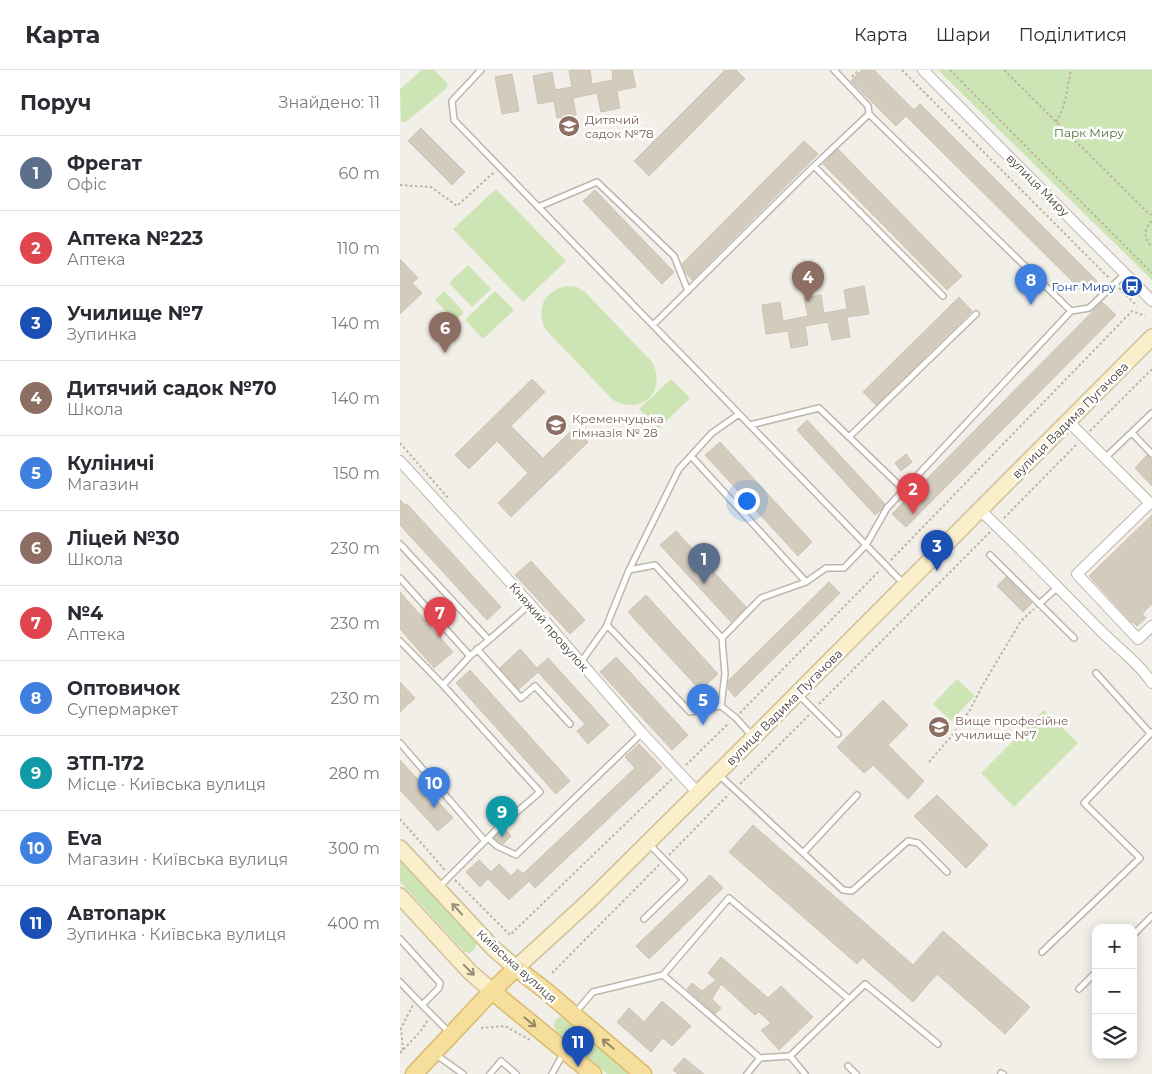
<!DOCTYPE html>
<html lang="uk">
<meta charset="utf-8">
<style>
body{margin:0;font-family:Montserrat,sans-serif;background:#f2f2f3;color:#2b2b33}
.controls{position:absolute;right:15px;bottom:15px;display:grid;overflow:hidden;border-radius:10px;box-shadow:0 2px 12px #0003}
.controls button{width:45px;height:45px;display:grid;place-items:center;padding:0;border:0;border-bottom:1px solid #e1e1e2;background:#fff;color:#2b2b33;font:25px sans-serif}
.you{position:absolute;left:346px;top:430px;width:18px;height:18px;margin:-12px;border:4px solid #fff;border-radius:50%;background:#1a73e8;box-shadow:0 0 0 8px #1a73e833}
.badge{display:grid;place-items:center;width:32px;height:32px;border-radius:50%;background:#e94829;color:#fff;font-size:16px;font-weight:700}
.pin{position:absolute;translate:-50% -41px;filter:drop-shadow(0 1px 2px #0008)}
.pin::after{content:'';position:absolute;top:26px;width:18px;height:15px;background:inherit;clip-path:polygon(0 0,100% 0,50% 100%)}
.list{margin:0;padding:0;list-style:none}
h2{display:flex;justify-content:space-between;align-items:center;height:65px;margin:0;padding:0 20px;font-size:21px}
h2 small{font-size:16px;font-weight:400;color:#7c7c81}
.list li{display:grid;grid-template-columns:32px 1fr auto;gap:15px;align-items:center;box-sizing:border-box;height:75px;padding:0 20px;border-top:1px solid #e1e1e2}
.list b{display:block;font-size:19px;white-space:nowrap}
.list p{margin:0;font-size:16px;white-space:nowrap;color:#7c7c81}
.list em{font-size:16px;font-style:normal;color:#7c7c81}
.icon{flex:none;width:28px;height:28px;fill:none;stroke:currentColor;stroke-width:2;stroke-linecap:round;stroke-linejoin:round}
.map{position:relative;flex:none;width:752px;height:1004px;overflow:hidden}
header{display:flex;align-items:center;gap:30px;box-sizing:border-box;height:70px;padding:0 25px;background:#fff;border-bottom:1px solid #e1e1e2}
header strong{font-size:24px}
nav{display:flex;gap:28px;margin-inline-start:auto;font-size:18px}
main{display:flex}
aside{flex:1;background:#fff}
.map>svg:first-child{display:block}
</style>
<header>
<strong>Карта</strong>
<nav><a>Карта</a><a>Шари</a><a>Поділитися</a></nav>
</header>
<main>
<aside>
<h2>Поруч<small>Знайдено: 11</small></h2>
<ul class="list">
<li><span class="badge" style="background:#5c6f8a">1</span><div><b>Фрегат</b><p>Офіс</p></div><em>60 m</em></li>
<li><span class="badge" style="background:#e0444e">2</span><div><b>Аптека №223</b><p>Аптека</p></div><em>110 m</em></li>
<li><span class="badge" style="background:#1a4fb4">3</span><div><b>Училище №7</b><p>Зупинка</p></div><em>140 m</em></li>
<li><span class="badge" style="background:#8d6e63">4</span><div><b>Дитячий садок №70</b><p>Школа</p></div><em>140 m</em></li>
<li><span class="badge" style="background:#3f7fe0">5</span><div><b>Куліничі</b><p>Магазин</p></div><em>150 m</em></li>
<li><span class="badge" style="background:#8d6e63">6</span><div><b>Ліцей №30</b><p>Школа</p></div><em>230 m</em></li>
<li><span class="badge" style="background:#e0444e">7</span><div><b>№4</b><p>Аптека</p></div><em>230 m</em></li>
<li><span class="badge" style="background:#3f7fe0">8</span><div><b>Оптовичок</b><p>Супермаркет</p></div><em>230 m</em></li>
<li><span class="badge" style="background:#0f9aa8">9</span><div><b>ЗТП-172</b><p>Місце · Київська вулиця</p></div><em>280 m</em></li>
<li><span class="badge" style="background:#3f7fe0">10</span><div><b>Eva</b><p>Магазин · Київська вулиця</p></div><em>300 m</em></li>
<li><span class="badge" style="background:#1a4fb4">11</span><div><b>Автопарк</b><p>Зупинка · Київська вулиця</p></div><em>400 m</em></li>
</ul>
</aside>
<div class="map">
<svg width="752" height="1004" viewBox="0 0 752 1004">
<rect width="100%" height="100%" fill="#f2efe8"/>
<path fill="#cde4b4" d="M22,0H34L47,13V18L6,52H1L0,19Z
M538,0H752V210Z
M96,119L166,191L123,232L53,159Z
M68,195L91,219L72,237L49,213Z
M167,216L177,217L185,222L253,293C266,323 242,345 213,330L145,259C136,237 144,221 167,216Z
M44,221L64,242L55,251L35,230Z
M95,221L114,240L83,269L65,250Z
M271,309L290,328L258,359L239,339Z
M557,609L575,626L551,651L533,634Z
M644,640L678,673L614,737L581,703Z
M0,788L76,871L77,874L74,880L69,883L64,881L0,812Z
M160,947L166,948L233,1004H207L156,961C152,955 154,950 160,947Z"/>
<path fill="#d3cbbe" stroke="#cdc3b2" d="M174,0H190L192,14L213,10L212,0H232L236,17L217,21L220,38L201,42L197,23L173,28L176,45L157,48L154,31L138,34L133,6L152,2L155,20L172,17L169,1Z
M325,0H336L345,9L249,106L234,91Z
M462,0H474L514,40L520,34L697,211L684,223L506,46L496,56L451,11Z
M112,4L119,41L102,44L95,7Z
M21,58L65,102L52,115L8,71Z
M404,71L418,84L292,210L286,203L282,194Z
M438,79L562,206L547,220L423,94Z
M195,120L274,202L262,214L183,131Z
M0,189L18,208L12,213L22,223L0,244Z
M464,216L469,244L447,247L450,267L432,270L428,252L405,256L408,275L391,278L388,261L366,264L362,235L380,232L383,251L408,246L404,228L421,225L424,243L447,239L444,220Z
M559,227L572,241L476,335L463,322Z
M702,232L716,245L506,457L492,444Z
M132,309L145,322L111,356L143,388L174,358L188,372L111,447L98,433L128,403L97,371L69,399L55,385Z
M407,350L485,434L481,440L475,445L397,360Z
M320,372L412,472L398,486L305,385Z
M506,384L512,392L501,401L495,393Z
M747,385L752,390V416L735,398Z
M0,430L5,435L7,434L101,537L87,550L0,455Z
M752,445V534L742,544L746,548L737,556L733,552L732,553L689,506Z
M276,461L346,537L331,552L260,475Z
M131,491L185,550L170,564L115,505Z
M606,507L632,533L623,542L597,516Z
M429,512L440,523L335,627L328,619L329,610Z
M0,522L53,582L34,598L0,559Z
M246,525L318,604L300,620L228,542Z
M120,579L137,598L148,588L209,655L188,674L177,661L185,654L138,602L119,619L100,598Z
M216,587L288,665L272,680L200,602Z
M70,600L170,711L156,724L56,613Z
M0,612L15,628L0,642Z
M483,630L508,655L488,675L524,711L508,729L473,695L464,703L437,677Z
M239,674L262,698L135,818L129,811L109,830L88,809L80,817L66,802L79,790L91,802L99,794L111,806L118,799L123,804L235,698L225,687Z
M0,690L53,748L38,761L0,720Z
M537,725L588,775L566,798L514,746Z
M353,755L513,895L543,861L630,937L605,964L537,904L513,932L463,888L457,894L329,782Z
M104,758L111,766L103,774L94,768Z
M310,805L323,818L249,889L236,876Z
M321,887L368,928L381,916L413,947L379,980L361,960L371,953L359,942L355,945L321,914L312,929L321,938L315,944L287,919L292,913L302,921L316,910L308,903Z
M262,931L291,956L272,976L263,968L251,982L217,952L229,938L244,952Z
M284,988L304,1004H278L273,1000Z"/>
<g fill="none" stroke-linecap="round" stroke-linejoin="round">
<g stroke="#bdb7ab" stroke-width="8">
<path id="lane" d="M81,0L52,31L54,50L503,513
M434,0L468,36L469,44L671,241L689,238L725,204
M414,96L543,226
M138,137L197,112L274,186L288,221
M253,255L414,96L469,44
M350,355L419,338L504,420
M732,363L752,384
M449,367L576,244
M291,386L406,512L426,498H444L466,475L487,438L671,241
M705,388L752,343
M0,474L89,570L130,534
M590,485L674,568
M229,500L279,399L312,363L339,344
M0,508L70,586
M639,534L658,517
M207,555L290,642L321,636L336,648L353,667
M0,571L43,615L70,586L89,570
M77,579L121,628L135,616L170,654
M181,592L206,557L229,500L255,495L322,568
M696,603L751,664
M399,625L438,664
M321,636L325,604L322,568L361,528L406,512
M0,673L85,771
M318,704L443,820L452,821L508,771L518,773L547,802
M88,768L97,776L116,785L242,663
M403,783L457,725
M38,818L98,758L140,722L43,615
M244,849L284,810L250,775
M733,865L752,846
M0,869L40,913L39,918L22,935L49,962
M642,882L740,788L684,733L752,662
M263,905L360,988L390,986L465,914L538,974
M0,912L22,935
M679,919L696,902
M175,943L193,922L263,905L329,828L449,929
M35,984L63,1004
M390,986L405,1004
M448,996L456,1004
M601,1003L603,1004
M90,1004L101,991L116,1004
M152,1004L164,982
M347,1004L360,988"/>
</g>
<g stroke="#bdb7ab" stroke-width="12">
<path id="street" d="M523,0L752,231
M668,351L750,433L677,504L738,569L752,556
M0,391L130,534L242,663L298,723
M580,440C622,479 661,521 701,561C718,578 739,593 752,613"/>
</g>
<g stroke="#cfc29b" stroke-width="18">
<path id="secondary" d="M0,778L92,877L116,898L189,831L317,704L752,267
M0,826L70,902L92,921"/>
</g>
<g stroke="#dabb6e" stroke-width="19">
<path id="primary" d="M92,921L193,1004
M14,1004L92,921L116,898L146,921L243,1004"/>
</g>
<path stroke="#beb39e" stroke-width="2" stroke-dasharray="2.5 2.5" stroke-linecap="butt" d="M502,0L710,209
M550,0L752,203
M604,0L747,142L752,145
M452,7L459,0
M656,52C666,37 667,17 671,0
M0,115L31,117L57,136L92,104L96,103
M752,151C743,160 744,168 752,177
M719,218L737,236
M690,361L752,299
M0,373L49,429
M604,448L678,373
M491,490L732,241L745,246
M419,634L590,462
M340,643L480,500
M529,692L554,663L570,640L581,618L621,551L634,539
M286,695L329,653
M340,714L409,645
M0,749L45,800
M269,785L329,724
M55,810L110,865L272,709
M152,903L259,795
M81,958L105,956L130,970
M3,980L1,958L13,935
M0,983L20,962L28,950"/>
<use href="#lane" stroke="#fff" stroke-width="5"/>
<use href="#street" stroke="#fff" stroke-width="10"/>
<use href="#secondary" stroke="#faefca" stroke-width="15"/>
<use href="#primary" stroke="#f6de9d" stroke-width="16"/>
</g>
<defs><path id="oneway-shaft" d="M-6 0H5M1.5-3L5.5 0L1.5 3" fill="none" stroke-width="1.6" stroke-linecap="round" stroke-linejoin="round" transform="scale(1.25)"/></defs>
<g stroke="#968f79">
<use href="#oneway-shaft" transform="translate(57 839) rotate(-133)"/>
<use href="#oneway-shaft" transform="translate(69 900) rotate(45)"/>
</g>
<g stroke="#958765">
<use href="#oneway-shaft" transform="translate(130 952) rotate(39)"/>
<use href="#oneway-shaft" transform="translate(208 974) rotate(-140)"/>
</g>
<defs>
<g id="school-disc" transform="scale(1.125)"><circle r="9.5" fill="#8d6e63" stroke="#fff"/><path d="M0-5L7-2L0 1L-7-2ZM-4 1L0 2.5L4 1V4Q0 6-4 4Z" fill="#fff"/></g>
<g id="bus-disc" transform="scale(1.125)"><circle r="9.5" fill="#1a4fb4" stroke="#fff"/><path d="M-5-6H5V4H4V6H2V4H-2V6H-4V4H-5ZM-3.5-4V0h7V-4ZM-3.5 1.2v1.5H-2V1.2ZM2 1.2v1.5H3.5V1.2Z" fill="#fff"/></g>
<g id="university-disc" transform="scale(1.125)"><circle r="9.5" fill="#8d6e63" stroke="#fff"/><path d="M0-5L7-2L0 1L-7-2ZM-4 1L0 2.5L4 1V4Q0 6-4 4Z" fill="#fff"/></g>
</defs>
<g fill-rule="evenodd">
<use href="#school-disc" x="169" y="56"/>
<use href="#bus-disc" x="732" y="216"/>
<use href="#school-disc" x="156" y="355"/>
<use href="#university-disc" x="539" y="657"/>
</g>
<g text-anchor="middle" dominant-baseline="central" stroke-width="5" stroke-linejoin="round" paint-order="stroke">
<g font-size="12" fill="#785e54" stroke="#fff" text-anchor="start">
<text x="185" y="49">Дитячий<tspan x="185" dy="14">садок №78</tspan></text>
<text x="172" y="348">Кременчуцька<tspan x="172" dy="14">гімназія № 28</tspan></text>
<text x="555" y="650">Вище професійне<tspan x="555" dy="14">училище №7</tspan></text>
</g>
<g font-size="12" fill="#48722f" stroke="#fff">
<text x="689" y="62">Парк Миру</text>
</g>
<g font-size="12" fill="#454037" stroke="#fff">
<text transform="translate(638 115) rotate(45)">вулиця Миру</text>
<text transform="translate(670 350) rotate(-45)">вулиця Вадима Пугачова</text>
<text transform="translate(149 557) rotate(49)">Княжий провулок</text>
<text transform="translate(384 637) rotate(-45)">вулиця Вадима Пугачова</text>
<text transform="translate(117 896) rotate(42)">Київська вулиця</text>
</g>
<g font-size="12" fill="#164399" stroke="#fff" text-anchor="end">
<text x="716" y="216">Гонг Миру</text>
</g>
</g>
</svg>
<div class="controls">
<button>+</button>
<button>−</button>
<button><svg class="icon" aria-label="layers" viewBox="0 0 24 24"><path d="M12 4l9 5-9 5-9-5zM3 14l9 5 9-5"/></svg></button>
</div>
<div class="you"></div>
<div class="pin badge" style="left:304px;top:514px;background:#5c6f8a">1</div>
<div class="pin badge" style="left:513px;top:444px;background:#e0444e">2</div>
<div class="pin badge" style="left:537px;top:501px;background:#1a4fb4">3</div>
<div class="pin badge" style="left:408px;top:232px;background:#8d6e63">4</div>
<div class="pin badge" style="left:303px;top:655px;background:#3f7fe0">5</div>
<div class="pin badge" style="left:45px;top:283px;background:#8d6e63">6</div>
<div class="pin badge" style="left:40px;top:568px;background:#e0444e">7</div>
<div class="pin badge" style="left:631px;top:235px;background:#3f7fe0">8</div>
<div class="pin badge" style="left:102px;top:767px;background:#0f9aa8">9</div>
<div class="pin badge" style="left:34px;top:738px;background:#3f7fe0">10</div>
<div class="pin badge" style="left:178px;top:997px;background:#1a4fb4">11</div>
</div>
</main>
